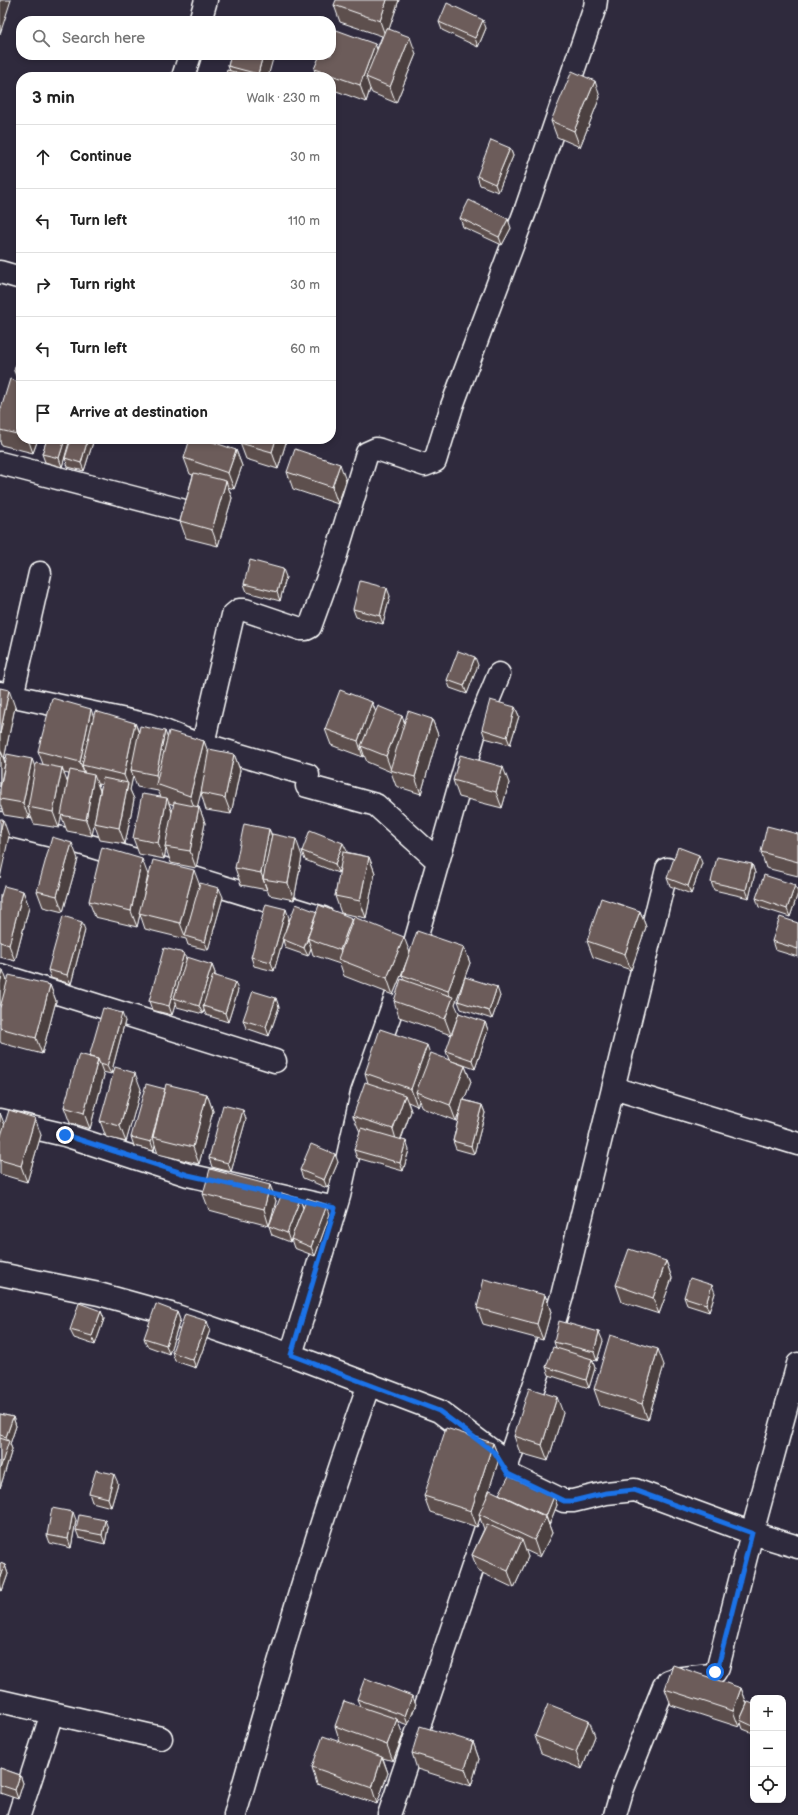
<!DOCTYPE html>
<meta charset="utf-8">
<style>
body{margin:0;font-family:"Balsamiq Sans",sans-serif;background:#f6f6f6;color:#222}
.controls{position:absolute;right:12px;bottom:12px;display:grid;overflow:hidden;border-radius:8px;box-shadow:0 2px 6px #0003}
.controls button{width:36px;height:36px;display:grid;place-items:center;padding:0;border:0;border-bottom:1px solid #e0e0e0;background:#fff;color:#222;font:20px sans-serif}
.stop{position:absolute;width:12px;height:12px;margin:-9px;border:3px solid #1a73e8;border-radius:50%;background:#fff}
.stop.end{background:#1a73e8;border-color:#fff;box-shadow:0 1px 4px #0008}
.list{margin:0;padding:0;list-style:none}
h2{display:flex;justify-content:space-between;align-items:center;height:52px;margin:0;padding:0 16px;font-size:17px}
h2 small{font-size:13px;font-weight:400;color:#767676}
.list li{display:grid;grid-template-columns:26px 1fr auto;gap:12px;align-items:center;box-sizing:border-box;height:64px;padding:0 16px;border-top:1px solid #e0e0e0}
.list b{display:block;font-size:15px;white-space:nowrap}
.list em{font-size:13px;font-style:normal;color:#767676}
.icon{flex:none;width:22px;height:22px;fill:none;stroke:currentColor;stroke-width:2;stroke-linecap:round;stroke-linejoin:round}
.map{position:relative;flex:none;width:798px;height:1815px;overflow:hidden}
.search{position:absolute;background:#fff;box-shadow:0 2px 6px #0003;left:16px;top:16px;width:320px;height:44px;display:flex;align-items:center;gap:10px;box-sizing:border-box;padding:0 14px;border-radius:16px;color:#767676;font-size:15px}
.panel{position:absolute;background:#fff;box-shadow:0 2px 6px #0003;left:16px;top:72px;width:320px;height:372px;border-radius:16px}
.map>svg:first-child{display:block}
</style>
<div class="map">
<svg width="798" height="1815" viewBox="0 0 798 1815">
<rect width="100%" height="100%" fill="#2f2a3d"/>
<filter id="ink" filterUnits="userSpaceOnUse"><feTurbulence type="fractalNoise" baseFrequency=".025" numOctaves="2"/><feDisplacementMap in="SourceGraphic" scale="8" xChannelSelector="R" yChannelSelector="G"/><feConvolveMatrix kernelMatrix="1 2 1 2 8 2 1 2 1" color-interpolation-filters="sRGB"/></filter>
<g filter="url(#ink)">
<g fill="none" stroke-linecap="round" stroke-linejoin="round">
<g stroke="#fff" stroke-width="25">
<path id="minor" d="M200,21L206,0
M183,77L190,55
M0,272L21,278
M0,463L181,510
M0,693L149,725C158,728 194,744 199,743C202,742 203,738 205,735L233,615L239,610H245L301,629H306L310,627L335,558L367,453L376,449L380,450L425,465L435,461L452,406L526,209L595,7L596,0
M12,696L40,573
M199,743L308,775
M307,786L376,805L438,861
M0,823L77,842L323,918
M0,975L275,1061
M613,1088L798,1144
M0,1120L65,1135L188,1175L335,1208
M0,1274L99,1294L171,1314L291,1355L439,1411L495,1453L508,1474L564,1501H573L606,1493L635,1490L752,1533L798,1547
M291,1355L339,1196L362,1093L414,946L474,735L499,674
M0,1701L161,1738
M19,1815L52,1713
M235,1815C276,1670 318,1526 369,1384
M389,1815L538,1374L562,1296L667,869
M615,1815L622,1791L664,1686L668,1681L674,1679L711,1675L715,1672L718,1667L752,1533L798,1364"/>
</g>
<use href="#minor" stroke="#2f2a3d" stroke-width="22"/>
</g>
<path fill="#5d4f4d" stroke="#fff" fill-rule="evenodd" d="M399,0L389,29L416,54L396,103L372,93L370,89L366,102L331,89V77H317L314,69L375,44L377,49L382,36L340,22L334,5Z
M439,22L486,28L478,47L442,30Z
M231,55L268,77H225L230,71L228,66Z
M600,97L580,147L557,137L551,121Z
M510,148L513,156L498,192L480,185L477,176Z
M460,218L511,228L502,245L463,227Z
M21,350V439H38L33,453L1,445L0,441V412L18,381L14,371Z
M47,439H70L62,467L45,462L42,454Z
M94,439L84,471L68,467L65,458Z
M155,439H162V441Z
M287,439L278,469L246,459L240,443Z
M236,450L242,466L234,489L228,487L232,498L218,546L186,538L180,521L193,475L190,474L184,458Z
M287,472L346,481L338,504L293,489Z
M286,577L280,601L247,592L244,584Z
M390,596L383,624L356,617L353,609Z
M478,665L467,694L450,688L447,680Z
M0,688L15,707L4,759L5,763L0,787Z
M372,702L375,711L402,716L405,722L432,719L438,735L421,794L396,786L391,772L367,762L364,755L363,757L331,745L325,729Z
M515,707L519,716L510,745L485,738L482,729Z
M94,717L135,723L139,732L167,737L204,741L208,753L234,754L240,770L231,814L206,810L201,793L197,806L199,807L205,823L196,868L171,863L166,849L164,859L139,854L133,838L161,797L158,791L137,787L133,776L130,790L134,799L125,844L100,840L94,823L92,836L67,831L61,815L59,828L34,824L30,814L29,819L4,815L0,804V789L32,759L35,768L43,764L38,751ZM63,773L69,774L67,783ZM98,784L102,785L100,791ZM169,803L174,805L172,812Z
M453,780L509,783L502,808L459,797Z
M269,829L272,835L302,856L294,900L269,895L267,889V890L241,885L235,868Z
M798,834V876L766,868L761,852Z
M302,851H347L346,852L369,857L375,873L366,918L341,913L335,896L341,866L338,873L305,860Z
M78,859L63,912L43,907L37,891Z
M702,863L691,894L670,886L667,878Z
M752,864L755,873L749,898L714,890L711,882Z
M148,875L144,894L199,886L223,897L208,950L188,945L186,939L145,929L140,914L137,927L95,917L89,901Z
M795,885L798,893L790,917L759,907L756,898Z
M23,891L29,907L15,961L0,957V895Z
M640,911L646,927L631,970L593,957L587,941Z
M317,912L352,918L353,920L410,953L393,995L344,976L340,964L313,955L311,948L308,956L285,948L283,939L274,971L254,966L251,957L289,918L283,937Z
M798,923V957L775,950L772,941Z
M85,930L71,984L51,978L48,970Z
M464,947L470,963L455,1004L451,1035L399,1017L394,1001L404,980L402,975Z
M186,960L212,965L215,973V975L238,990L228,1022L206,1015L204,1010L203,1014L177,1007L176,1002L172,1015L152,1010L149,1001Z
M0,969L7,980L50,985L56,1001L42,1054L1,1043L0,1041Z
M500,996L492,1019L461,1009L458,1001Z
M279,1007L269,1036L246,1028L243,1020Z
M125,1021L111,1074L103,1072L104,1075L90,1129L70,1123L64,1107L89,1057Z
M485,1022L488,1030L475,1069L449,1060L446,1051Z
M430,1055L465,1066L471,1082L464,1100L482,1105L485,1113L474,1154L456,1149L453,1141L461,1108L456,1121L422,1108L419,1101L417,1106L408,1102L411,1111L401,1140L409,1150L403,1171L357,1158L354,1150L360,1132L353,1116L368,1083L365,1073Z
M141,1089L126,1142L106,1137L100,1121Z
M165,1089L207,1094L213,1111L199,1164L158,1154L155,1145L154,1151L134,1146L131,1137Z
M0,1113L4,1125L41,1135L27,1182L0,1174Z
M246,1119L231,1172L212,1167L209,1158Z
M338,1162L327,1188L303,1178L300,1170Z
M270,1185L276,1201L270,1224L300,1199L303,1207L330,1214L315,1256L294,1248L291,1239L290,1242L272,1235L269,1226L209,1210L203,1194Z
M666,1261L672,1278L659,1314L622,1302L616,1285Z
M715,1293L709,1312L687,1305L684,1297Z
M545,1295L551,1312L543,1340L483,1324L477,1308Z
M101,1311L104,1319L95,1345L74,1338L70,1330Z
M177,1312L180,1320L169,1354L147,1346L144,1338Z
M210,1330L196,1368L175,1361L172,1352Z
M603,1341L597,1361L592,1360L595,1368L589,1388L549,1375L546,1367L556,1348L554,1342Z
M664,1365L648,1420L600,1406L594,1389Z
M563,1413L548,1461L520,1453L514,1436Z
M0,1414L13,1417L16,1426L10,1444L12,1449L0,1488Z
M493,1443L499,1459L486,1499L499,1494L554,1496L557,1505L549,1525L552,1533L540,1557L525,1550L528,1557L514,1588L478,1571L472,1555L484,1529L480,1518L477,1527L430,1512L424,1496Z
M118,1483L111,1507L92,1502L89,1493Z
M76,1520L71,1548L50,1543L47,1535Z
M108,1528L105,1544L79,1538L76,1530Z
M0,1563L5,1565L8,1574L2,1591L0,1590Z
M741,1688L747,1704H753V1733L743,1729L741,1723L739,1727L671,1705L665,1689Z
M357,1699L416,1704L408,1725L397,1721L403,1735L393,1761L383,1758L388,1773L377,1804L317,1784L312,1767L340,1742L335,1726L360,1706Z
M535,1736H595L582,1769L541,1753Z
M473,1742L479,1759L471,1786L417,1769L412,1753Z
M0,1768L20,1775L23,1783L18,1799L0,1793Z"/>
<path fill="#4c403f" stroke="#fff" d="M0,0H11L0,34Z
M387,0H399L386,38L380,21Z
M483,20L486,28L478,47L475,38Z
M410,37L416,54L396,103L390,87Z
M375,44L381,60L366,77L370,89L366,102L360,85Z
M263,55H274L268,77H259L258,74Z
M595,81L600,97L580,147L574,131Z
M510,148L513,156L498,192L495,184Z
M508,219L511,228L502,245L499,237Z
M28,439H38L33,453Z
M65,439H70L62,467L59,458Z
M88,439H94L84,471L81,463Z
M276,439H287L278,469L272,452Z
M236,450L242,466L234,489L228,473Z
M340,464L346,481L338,504L332,487Z
M226,481L232,498L218,546L212,530Z
M283,569L286,577L280,601L277,592Z
M387,588L390,596L383,624L380,616Z
M475,657L478,665L467,694L464,686Z
M9,690L15,707L4,759L0,748V734Z
M372,702L378,718L361,746L364,755L363,757L358,741Z
M515,707L519,716L510,745L507,737Z
M91,709L97,726L82,765L86,777V779L80,762Z
M402,716L408,732L391,770L386,756Z
M432,719L438,735L421,794L415,777Z
M135,723L141,739L131,770L133,776L130,790L134,799L125,844L119,828L128,785L124,775Z
M165,731L171,747L160,786L156,775Z
M204,741L210,757L196,812L190,796Z
M0,749L5,763L0,787Z
M234,754L240,770L231,814L225,798Z
M32,759L38,775L28,807L30,814L29,819L23,803Z
M503,767L509,783L502,808L496,792Z
M62,768L68,784L59,828L53,812Z
M94,775L100,791L92,836L86,820Z
M167,798L173,815L165,847L166,849L164,859L158,843Z
M199,807L205,823L196,868L190,851Z
M3,819L9,836L0,878V833Z
M269,829L275,845L263,879L267,890L261,873Z
M296,839L302,856L294,900L288,883Z
M72,843L78,859L63,912L57,896Z
M343,843L347,851L338,873L335,864Z
M699,855L702,863L691,894L688,886Z
M369,857L375,873L366,918L360,901Z
M142,859L148,875L140,913H139L140,914L137,927L131,911Z
M752,864L755,873L749,898L746,890Z
M194,870L200,886L185,936L180,923Z
M795,885L798,893L790,917L787,909Z
M219,888L223,897L208,950L205,942Z
M23,891L29,907L15,961L9,945Z
M286,909L289,918L274,971L271,962Z
M640,911L646,927L631,970L625,954Z
M352,918L358,934L344,962L340,950Z
M82,922L85,930L71,984L67,975Z
M404,937L410,953L393,995L387,978Z
M308,939L311,948L308,956L304,948Z
M464,947L470,963L455,1004L459,1013L451,1035L445,1019L452,1000L448,991Z
M184,953L187,962L174,998L176,1002L172,1015L169,1006Z
M212,965L215,973L205,1007L203,1006L204,1010L203,1014L199,1006Z
M3,970L9,986L0,1023V983Z
M235,982L238,990L228,1022L225,1013Z
M50,985L56,1001L42,1054L36,1038Z
M497,987L500,996L492,1019L489,1011Z
M276,998L279,1007L269,1036L266,1027Z
M122,1013L125,1021L111,1074L107,1066Z
M485,1022L488,1030L475,1069L472,1060Z
M427,1045L433,1062L416,1092L419,1101L417,1106L411,1089Z
M98,1059L104,1075L90,1129L84,1113Z
M465,1066L471,1082L456,1121L450,1105Z
M135,1073L141,1089L126,1142L120,1126Z
M166,1089L153,1137L155,1145L154,1151L151,1142Z
M207,1094L213,1111L199,1164L193,1147Z
M405,1095L411,1111L398,1146L393,1129Z
M482,1105L485,1113L474,1154L471,1146Z
M243,1110L246,1119L231,1172L228,1163Z
M0,1113L6,1128L0,1150Z
M35,1118L41,1135L27,1182L21,1166Z
M406,1141L409,1150L403,1171L400,1163Z
M335,1154L338,1162L327,1188L324,1180Z
M270,1185L276,1201L269,1226L264,1209Z
M300,1199L303,1208L290,1242L287,1233Z
M327,1205L330,1214L315,1256L311,1247Z
M666,1261L672,1278L659,1314L653,1298Z
M712,1285L715,1293L709,1312L706,1304Z
M545,1295L551,1312L543,1340L537,1324Z
M101,1311L104,1319L95,1345L92,1336Z
M177,1312L180,1320L169,1354L166,1345Z
M207,1321L210,1330L196,1368L193,1360Z
M599,1332L603,1341L597,1361L594,1352Z
M658,1349L664,1365L648,1420L642,1404Z
M592,1359L595,1368L589,1388L586,1380Z
M557,1397L563,1413L548,1461L542,1445Z
M13,1417L16,1426L10,1444L12,1449L0,1488V1469L8,1442L6,1437Z
M493,1443L499,1459L481,1515L479,1514L480,1518L477,1527L471,1511Z
M114,1474L118,1483L111,1507L108,1498Z
M554,1496L557,1505L549,1525L546,1516Z
M73,1512L76,1520L71,1548L68,1539Z
M546,1517L552,1533L540,1557L534,1540Z
M105,1520L108,1528L105,1544L102,1535Z
M522,1540L528,1557L514,1588L508,1571Z
M5,1565L8,1574L2,1591L0,1584V1580Z
M741,1688L747,1704L740,1720L741,1723L739,1727L733,1711Z
M412,1696L416,1704L408,1725L405,1716Z
M397,1719L403,1735L393,1761L387,1745Z
M589,1720L595,1736L582,1769L576,1752Z
M473,1742L479,1759L471,1786L465,1769Z
M382,1757L388,1773L377,1804L372,1788Z
M20,1775L23,1783L18,1799L15,1790Z"/>
<path fill="#6c5c5a" stroke="#fff" d="M336,0H387L380,21L334,5Z
M447,3L483,20L475,38L439,22Z
M331,28L375,44L360,85L314,69L320,55H331Z
M386,28L410,37L390,87L366,77Z
M231,55H263L258,74L228,66Z
M227,70L254,77H225Z
M572,71L595,81L574,131L551,121Z
M491,140L510,148L495,184L477,176Z
M469,200L508,219L499,237L460,218Z
M21,350V374L14,371Z
M10,379L21,383V435L0,430V412Z
M47,439H65L59,458L42,454Z
M71,439H88L81,463L65,458Z
M190,439H204L236,450L228,473L184,458Z
M241,439H276L272,452L240,443Z
M295,449L340,464L332,487L287,472Z
M194,473L226,481L212,530L180,521Z
M250,560L283,569L277,592L244,584Z
M360,581L387,588L380,616L353,609Z
M458,651L475,657L464,686L447,680Z
M0,688L9,690L0,734Z
M340,690L372,702L358,741L325,729Z
M52,698L91,709L80,762L38,751Z
M490,700L515,707L507,737L482,729Z
M378,706L402,716L386,756L361,746Z
M95,711L135,723L124,775L82,765Z
M408,711L432,719L415,777L390,770Z
M140,726L165,731L156,775L131,770Z
M169,731L204,741L190,796L156,784Z
M209,749L234,754L225,798L201,793Z
M7,754L32,759L23,803L0,799V789Z
M460,755L503,767L496,792L453,780Z
M36,763L62,768L53,812L28,807Z
M70,770L94,775L86,820L61,815Z
M103,778L128,783L119,828L94,823Z
M142,794L167,798L158,843L133,838Z
M174,802L199,807L190,851L165,847Z
M0,819H3L0,833Z
M244,824L269,829L261,873L235,868Z
M767,826L798,834V862L761,852Z
M310,830L343,843L335,864L302,851Z
M272,834L296,839L288,883L263,879Z
M52,837L72,843L57,896L37,891Z
M102,847L142,859L131,911L89,901Z
M678,847L699,855L688,886L667,878Z
M343,852L369,857L360,901L335,896Z
M717,857L752,864L746,890L711,882Z
M153,860L194,870L180,923L139,913Z
M764,875L795,885L787,909L756,898Z
M200,883L219,888L205,942L185,936Z
M4,886L23,891L9,945L0,942V899Z
M601,898L640,911L625,954L587,941Z
M266,904L286,909L271,962L251,957Z
M296,904L317,912L304,948L282,939Z
M319,905L352,918L340,950L307,938Z
M63,916L82,922L67,975L48,970Z
M354,917L404,937L387,978L338,959Z
M780,917L798,923V949L772,941Z
M417,931L464,947L448,991L402,975Z
M164,948L184,953L169,1006L149,1001Z
M187,957L212,965L199,1006L174,998Z
M0,969L3,970L0,983Z
M9,975L50,985L36,1038L0,1028V1008Z
M213,975L235,982L225,1013L203,1006Z
M465,977L497,987L489,1011L458,1001Z
M401,979L453,997L445,1019L394,1001Z
M253,991L276,998L266,1027L243,1020Z
M103,1008L122,1013L107,1066L100,1064L98,1059L89,1057Z
M459,1013L485,1022L472,1060L446,1051Z
M380,1029L427,1045L411,1089L365,1073Z
M431,1053L465,1066L450,1105L416,1092Z
M79,1054L98,1059L84,1113L64,1107Z
M115,1067L135,1073L120,1126L100,1121Z
M365,1082L405,1095L393,1129L353,1116Z
M146,1084L165,1089L151,1142L131,1137Z
M166,1084L207,1094L193,1147L153,1137Z
M463,1100L482,1105L471,1146L453,1141Z
M223,1105L243,1110L228,1163L209,1158Z
M9,1110L35,1118L21,1166L0,1160V1139Z
M361,1128L406,1141L400,1163L354,1150Z
M311,1144L335,1154L324,1180L300,1170Z
M210,1169L270,1185L264,1209L203,1194Z
M282,1193L300,1199L287,1233L269,1226Z
M307,1198L327,1205L311,1247L291,1239Z
M629,1249L666,1261L653,1298L616,1285Z
M690,1278L712,1285L706,1304L684,1297Z
M484,1279L545,1295L537,1324L477,1308Z
M79,1303L101,1311L92,1336L70,1330Z
M156,1304L177,1312L166,1345L144,1338Z
M185,1314L207,1321L193,1360L172,1352Z
M559,1321L599,1332L594,1352L554,1342Z
M610,1335L658,1349L642,1404L594,1389Z
M553,1347L592,1359L586,1380L546,1367Z
M529,1388L557,1397L542,1445L514,1436Z
M0,1414L13,1417L6,1437L0,1435Z
M446,1428L493,1443L471,1511L424,1496Z
M0,1438L9,1441L0,1469Z
M96,1470L114,1474L108,1498L89,1493Z
M509,1476L554,1496L546,1516L499,1494Z
M490,1490L546,1517L534,1540L479,1514Z
M52,1508L73,1512L68,1539L47,1535Z
M79,1515L105,1520L102,1535L76,1530Z
M487,1524L522,1540L508,1571L472,1555Z
M0,1563L5,1565L0,1580Z
M673,1665L741,1688L733,1711L665,1689Z
M365,1678L412,1696L405,1716L357,1699Z
M344,1701L397,1719L387,1745L335,1726Z
M748,1702L753,1704V1726L740,1720Z
M548,1704L589,1720L576,1752L535,1736Z
M420,1726L473,1742L465,1769L412,1753Z
M323,1736L382,1757L372,1788L312,1767Z
M0,1768L20,1775L15,1790L0,1785Z"/>
</g>
<g fill="none" stroke-linecap="round" stroke-linejoin="round" filter="url(#ink)">
<path stroke="#1a73e8" stroke-width="5" d="M65,1135L188,1175L335,1208L291,1355L439,1411L495,1453L508,1474L564,1501H573L606,1493L634,1490L752,1533L718,1667L715,1672"/>
</g>
</svg>
<div class="controls">
<button>+</button>
<button>−</button>
<button><svg class="icon" aria-label="locate" viewBox="0 0 24 24"><circle cx="12" cy="12" r="6"/><path d="M12 2v4M12 18v4M2 12h4M18 12h4"/></svg></button>
</div>
<div class="stop" style="left:715px;top:1672px"></div>
<div class="stop end" style="left:65px;top:1135px"></div>
<div class="search"><svg class="icon" aria-label="search" viewBox="0 0 24 24"><circle cx="10" cy="10" r="6"/><path d="M15 15l6 6"/></svg>Search here</div>
<section class="panel">
<h2>3 min<small>Walk · 230 m</small></h2>
<ul class="list">
<li><svg class="icon" aria-label="ahead" viewBox="0 0 24 24"><path d="M12 20V5M6 11l6-6 6 6"/></svg><div><b>Continue</b></div><em>30 m</em></li>
<li><svg class="icon" aria-label="left" viewBox="0 0 24 24"><path d="M17 20v-9H6M10 6l-5 5 5 5"/></svg><div><b>Turn left</b></div><em>110 m</em></li>
<li><svg class="icon" aria-label="right" viewBox="0 0 24 24"><path d="M7 20v-9h11M14 6l5 5-5 5"/></svg><div><b>Turn right</b></div><em>30 m</em></li>
<li><svg class="icon" aria-label="left" viewBox="0 0 24 24"><path d="M17 20v-9H6M10 6l-5 5 5 5"/></svg><div><b>Turn left</b></div><em>60 m</em></li>
<li><svg class="icon" aria-label="arrive" viewBox="0 0 24 24"><path d="M6 21V4h12l-3 4 3 4H6"/></svg><div><b>Arrive at destination</b></div></li>
</ul>
</section>
</div>
